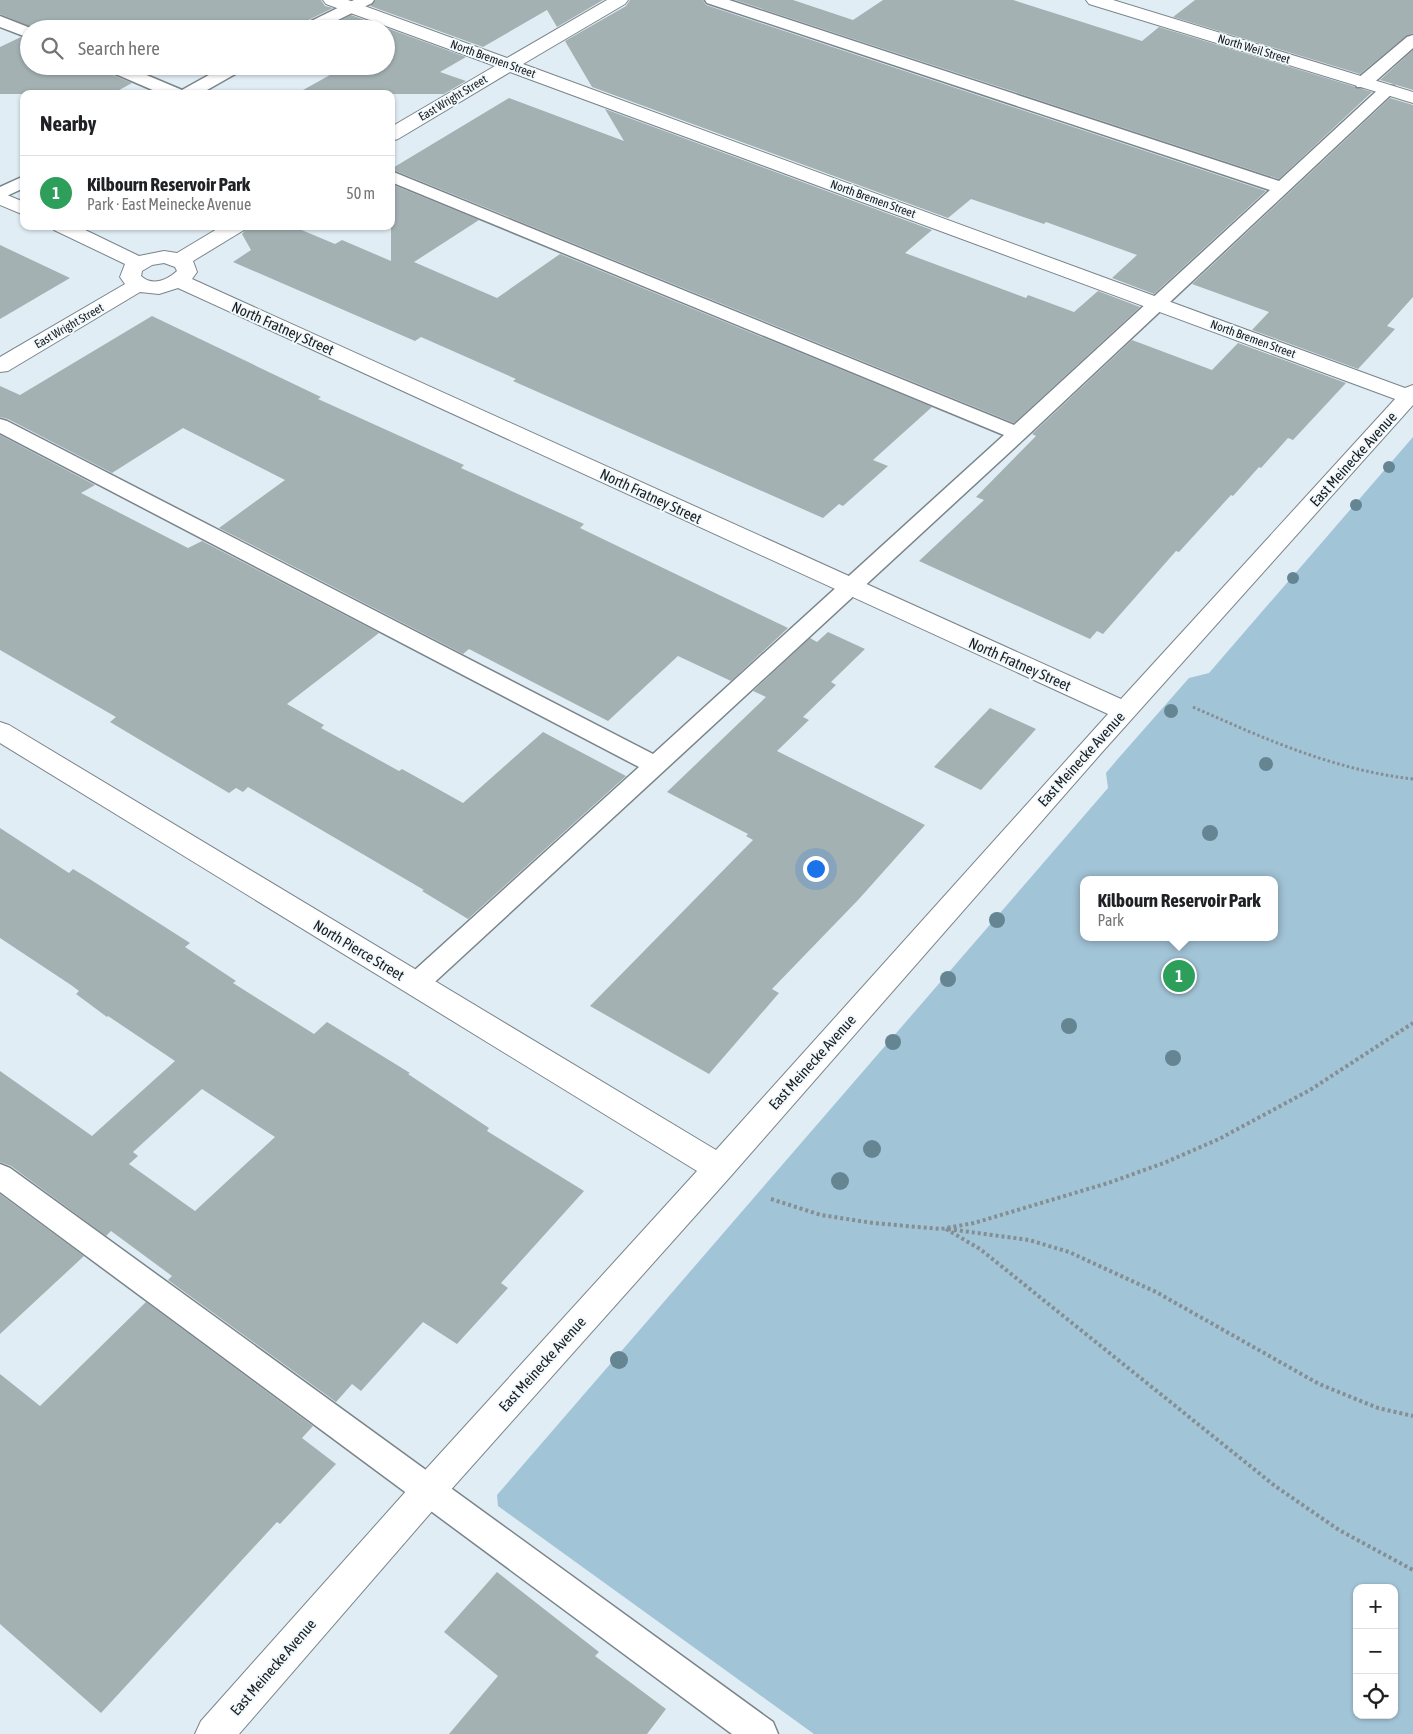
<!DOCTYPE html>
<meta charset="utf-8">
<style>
body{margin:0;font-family:"Asap Condensed",sans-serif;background:#f6f6f6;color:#202124}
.controls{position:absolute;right:15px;bottom:15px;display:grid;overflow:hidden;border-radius:10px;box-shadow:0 1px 4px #0004}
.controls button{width:45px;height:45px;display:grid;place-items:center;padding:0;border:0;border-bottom:1px solid #e0e0e0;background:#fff;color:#202124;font:25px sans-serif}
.you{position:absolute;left:815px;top:868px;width:18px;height:18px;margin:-12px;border:4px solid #fff;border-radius:50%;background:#1a73e8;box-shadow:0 0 0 8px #1a73e833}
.badge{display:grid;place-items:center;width:32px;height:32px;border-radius:50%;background:#2563eb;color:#fff;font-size:16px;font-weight:700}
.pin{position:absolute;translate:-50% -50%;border:2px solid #fff;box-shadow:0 1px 5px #0006}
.popup{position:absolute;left:1080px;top:876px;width:198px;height:65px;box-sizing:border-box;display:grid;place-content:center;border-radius:10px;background:#fff;filter:drop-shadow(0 1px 4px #0005);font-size:16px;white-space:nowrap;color:#757577}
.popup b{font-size:19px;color:#202124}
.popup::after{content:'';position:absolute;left:50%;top:100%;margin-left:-10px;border:10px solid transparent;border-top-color:#fff}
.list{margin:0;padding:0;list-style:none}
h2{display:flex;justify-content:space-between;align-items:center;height:65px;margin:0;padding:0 20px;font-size:21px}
h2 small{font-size:16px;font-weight:400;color:#757577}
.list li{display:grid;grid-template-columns:32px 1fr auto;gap:15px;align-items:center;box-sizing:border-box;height:75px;padding:0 20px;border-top:1px solid #e0e0e0}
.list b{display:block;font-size:19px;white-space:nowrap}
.list p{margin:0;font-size:16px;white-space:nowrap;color:#757577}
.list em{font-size:16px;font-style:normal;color:#757577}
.icon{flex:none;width:28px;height:28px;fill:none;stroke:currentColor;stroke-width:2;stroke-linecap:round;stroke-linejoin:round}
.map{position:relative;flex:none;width:1413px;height:1734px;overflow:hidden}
.search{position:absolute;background:#fff;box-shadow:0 1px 4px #0004;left:20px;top:20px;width:375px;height:55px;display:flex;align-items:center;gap:12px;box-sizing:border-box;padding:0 18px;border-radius:28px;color:#757577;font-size:19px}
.panel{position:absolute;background:#fff;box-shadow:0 1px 4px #0004;left:20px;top:90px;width:375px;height:140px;border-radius:10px}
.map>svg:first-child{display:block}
</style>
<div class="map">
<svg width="1413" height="1734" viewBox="0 0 1413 1734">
<rect width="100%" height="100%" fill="#e1edf4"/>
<path fill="#a2c4d7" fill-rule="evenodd" d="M1413,437V1734H814L498,1506L497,1495L1108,788L1106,773L1116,761L1189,678L1209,673ZM1084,880H1274V937H1084ZM1357,1588H1394V1715H1357Z"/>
<path fill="#a3b1b3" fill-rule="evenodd" d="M0,0H321L325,6L333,8L300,24L297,29H258L246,24L238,29H35L0,14Z
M376,0H603L557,27L547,10L483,47L370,6Z
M630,0H703L706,5L1266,191L1154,294L1112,278L1137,255L1046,222L1044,224L971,199L948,218L592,87L565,41L626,6Z
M735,0H793L853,20L883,0H1013L1142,41L1159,27L1372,92L1279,179Z
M1195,0H1413V33L1406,36L1360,74L1173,17Z
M351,15L466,57L440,72L466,81L444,94H296L346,66H386V29H325Z
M21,37L29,40V66H100L103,71L132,83L112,94H0V47Z
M1413,50V90L1380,80Z
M130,66H165L150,74Z
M509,98L624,141L605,109L932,230L905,253L1026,298L1028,295L1074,312L1098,291L1140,307L1014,423L391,169Z
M1390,98L1413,105V297L1387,326L1395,329L1358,369L1252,330L1269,312L1192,284Z
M391,184L479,220L414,262L497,298L560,254L932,407L873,460L888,466L843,506L839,504L823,518L513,381L516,379L421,337L415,341L233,262L251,250L242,234L249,226H292L335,244L342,240L391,261Z
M0,245L70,278L0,319Z
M152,316L321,397L318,399L464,465L461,468L584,524L580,528L788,628L731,681L678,656L608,721L469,649L463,654L219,528L285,480L183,428L112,473L8,419L0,417V386L20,395Z
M1132,340L1212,370L1238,343L1346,383L1293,440L1288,438L1261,468L1259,467L1233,496L1231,495L1179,552L1176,551L1103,634L1097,631L1090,639L919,561L984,500L976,497L1036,436L1032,434Z
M0,435L95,485L81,493L188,548L202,541L379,633L287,704L324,725L321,728L399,771L402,769L463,803L543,732L626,776L468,919L422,891L424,890L248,787L243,792L236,788L229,793L110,722L116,717L0,650Z
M828,632L865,649L831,682L836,685L803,717L809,720L777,751L925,825L859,899L772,989L779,993L709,1074L590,1006L753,840L746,836L748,834L667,792L766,697L753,691L810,638L817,642Z
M990,708L1036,729L981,790L934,767Z
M0,828L69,873L73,869L88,878L190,943L185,947L236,981L233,983L314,1034L327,1022L410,1073L408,1074L489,1128L487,1131L584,1191L501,1283L508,1288L457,1344L423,1322L361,1391L352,1384L336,1402L168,1280L172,1276L111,1231L106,1236L11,1166L0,1162V1071L92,1136L175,1061L108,1016L107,1017L76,994L79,991L71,985L0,938ZM202,1089L275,1137L195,1211L129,1164L138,1156L133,1152Z
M0,1194L84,1256L0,1334Z
M146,1302L313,1426L302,1438L336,1464L280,1524L277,1522L101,1713L0,1624V1374L40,1406Z
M497,1572L599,1652L595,1656L666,1709L647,1734H449L498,1676L444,1632Z"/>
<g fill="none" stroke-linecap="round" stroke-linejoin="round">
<g stroke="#7a858b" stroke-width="3">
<path id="lane" d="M354,0H374L372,3L320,29H299L301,26Z
M705,0H729L1279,181L1382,86H1394L1396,90L1025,438L425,991L416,994L407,991L403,984L407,977L639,767L0,433V419L7,421L653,754L1004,435L391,182V171L1014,425L1270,190L707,3Z
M0,16L33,29H29V38L0,27Z
M1413,35V48L1369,87H1357L1355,83L1357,79L1407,37Z
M102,66H125L182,90L225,66H246L244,69L200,94H162L104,69Z
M24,176V188L0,199V187Z
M0,1164L10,1168L773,1722L778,1734H732L0,1192Z"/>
</g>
<g stroke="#7a858b" stroke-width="2">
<path id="street" d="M323,0H348L507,58L607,0H628L625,4L523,64L1405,388L1413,385V405L1104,750L730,1177L440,1502L239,1734H195L201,1721L416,1480L697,1171L0,743V722L9,725L716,1150L1108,714L178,288L159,294L140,292L8,371L0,372V357L125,284L120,277L125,264L54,230L51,226H77L139,256L164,251L177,253L222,226H247L244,230L193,261L197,272L192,279L1121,699L1395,399L510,72L398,139L391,141V127L495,66L326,4ZM164,263L175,267L177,271C166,281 152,286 141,276L142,271L152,265Z
M1086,0H1113L1413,92V103L1089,4Z
M0,192L24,202V215L0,205Z"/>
</g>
<path stroke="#858e93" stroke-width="3" stroke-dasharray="2.5 2.5" stroke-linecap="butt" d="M1193,707C1265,739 1334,770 1413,779"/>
<path stroke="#858e93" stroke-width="4" stroke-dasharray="3 3" stroke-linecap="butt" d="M771,1199L821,1215L873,1223L941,1229L974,1223L1108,1183L1164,1163L1219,1139L1310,1090L1413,1023
M946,1229L980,1249L1275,1486L1339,1530L1413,1570
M948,1229L1029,1240L1069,1252L1156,1292L1319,1384L1378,1408L1413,1416"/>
<use href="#lane" fill="#fff" fill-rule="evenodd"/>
<use href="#street" fill="#fff" fill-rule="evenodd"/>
</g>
<g fill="#658593">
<circle cx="1389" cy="467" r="6"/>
<circle cx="1356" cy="505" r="6"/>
<circle cx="1293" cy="578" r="6"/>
<circle cx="1171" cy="711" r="7"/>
<circle cx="1266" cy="764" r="7"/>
<circle cx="1210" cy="833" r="8"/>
<circle cx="997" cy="920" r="8"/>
<circle cx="948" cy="979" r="8"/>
<circle cx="1069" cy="1026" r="8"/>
<circle cx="893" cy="1042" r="8"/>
<circle cx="1173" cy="1058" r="8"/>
<circle cx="872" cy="1149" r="9"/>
<circle cx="840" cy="1181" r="9"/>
<circle cx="619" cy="1360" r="9"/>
</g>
<g text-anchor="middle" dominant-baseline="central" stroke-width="4" stroke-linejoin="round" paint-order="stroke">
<g font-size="12" fill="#191d20" stroke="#f2f9fd">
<text transform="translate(1254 49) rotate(17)">North Weil Street</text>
<text transform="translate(493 59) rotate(20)">North Bremen Street</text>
<text transform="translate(453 98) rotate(-31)">East Wright Street</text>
<text transform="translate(873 199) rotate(20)">North Bremen Street</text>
<text transform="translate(69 326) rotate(-30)">East Wright Street</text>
<text transform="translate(1253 339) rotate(20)">North Bremen Street</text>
</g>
<g font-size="15" fill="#191d20" stroke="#f2f9fd">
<text transform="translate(283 328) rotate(24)">North Fratney Street</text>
<text transform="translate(1353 459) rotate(-48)">East Meinecke Avenue</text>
<text transform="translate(651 496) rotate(25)">North Fratney Street</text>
<text transform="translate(1020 664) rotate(24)">North Fratney Street</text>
<text transform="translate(1081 759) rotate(-48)">East Meinecke Avenue</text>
<text transform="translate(359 950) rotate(31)">North Pierce Street</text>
<text transform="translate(812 1062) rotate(-48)">East Meinecke Avenue</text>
<text transform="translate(542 1364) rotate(-48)">East Meinecke Avenue</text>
<text transform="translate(273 1667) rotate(-49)">East Meinecke Avenue</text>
</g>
</g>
</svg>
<div class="controls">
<button>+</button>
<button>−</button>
<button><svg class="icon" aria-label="locate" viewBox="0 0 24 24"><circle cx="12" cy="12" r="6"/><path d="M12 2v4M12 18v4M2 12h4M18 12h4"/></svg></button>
</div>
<div class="you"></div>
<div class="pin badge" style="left:1179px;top:976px;background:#2e9e5b">1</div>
<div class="popup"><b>Kilbourn Reservoir Park</b>Park</div>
<div class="search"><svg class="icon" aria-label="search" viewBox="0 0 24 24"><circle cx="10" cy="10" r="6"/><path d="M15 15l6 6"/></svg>Search here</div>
<section class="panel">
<h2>Nearby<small></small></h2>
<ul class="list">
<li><span class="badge" style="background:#2e9e5b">1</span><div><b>Kilbourn Reservoir Park</b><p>Park · East Meinecke Avenue</p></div><em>50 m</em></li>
</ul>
</section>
</div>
